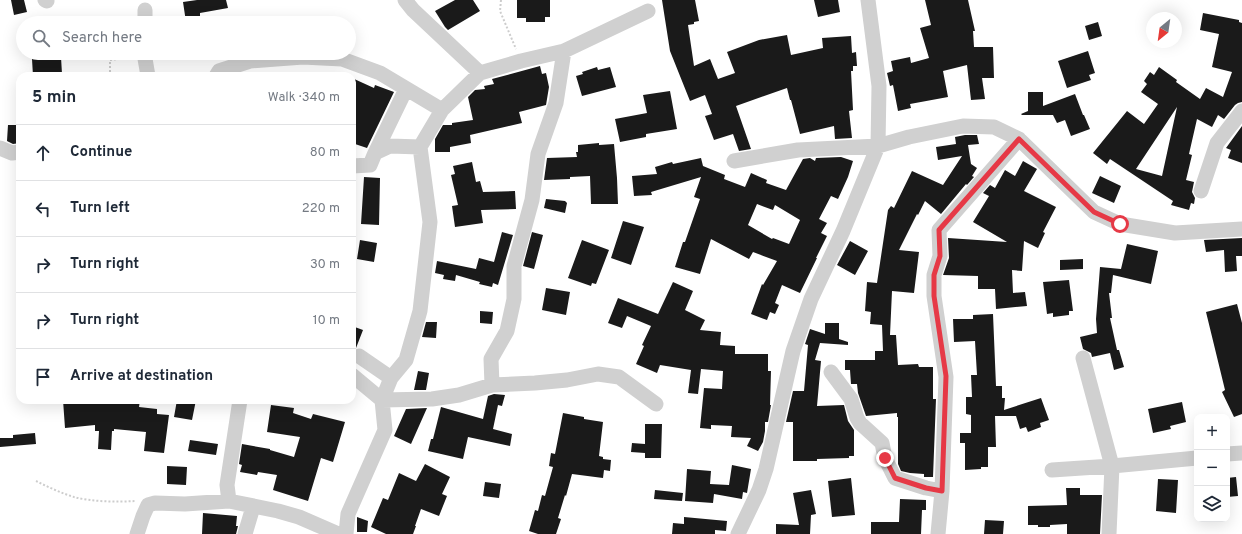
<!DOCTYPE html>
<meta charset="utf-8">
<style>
body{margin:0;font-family:Overpass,sans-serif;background:#f6f6f7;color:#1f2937}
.controls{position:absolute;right:12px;bottom:12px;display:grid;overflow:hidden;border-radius:8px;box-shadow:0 4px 16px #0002}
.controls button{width:36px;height:36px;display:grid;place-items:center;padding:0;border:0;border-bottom:1px solid #e0e1e3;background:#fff;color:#1f2937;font:20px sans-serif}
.compass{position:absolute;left:1146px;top:12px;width:36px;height:36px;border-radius:50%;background:#fff;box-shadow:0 4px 16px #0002;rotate:209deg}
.stop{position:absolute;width:12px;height:12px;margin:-9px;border:3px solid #e63946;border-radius:50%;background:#fff}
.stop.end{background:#e63946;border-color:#fff;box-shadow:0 1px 4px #0008}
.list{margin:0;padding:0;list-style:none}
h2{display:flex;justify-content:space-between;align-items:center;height:52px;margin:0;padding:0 16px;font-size:17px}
h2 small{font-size:13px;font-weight:400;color:#747a83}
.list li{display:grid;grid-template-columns:26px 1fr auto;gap:12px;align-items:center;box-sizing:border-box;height:56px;padding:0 16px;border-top:1px solid #e0e1e3}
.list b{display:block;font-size:15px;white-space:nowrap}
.list em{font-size:13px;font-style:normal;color:#747a83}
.icon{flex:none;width:22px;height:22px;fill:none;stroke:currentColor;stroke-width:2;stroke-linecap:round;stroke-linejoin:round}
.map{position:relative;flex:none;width:1242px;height:534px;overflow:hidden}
.search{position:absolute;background:#fff;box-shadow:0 4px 16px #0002;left:16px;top:16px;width:340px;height:44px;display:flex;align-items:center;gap:10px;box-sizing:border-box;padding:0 14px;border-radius:22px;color:#747a83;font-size:15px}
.panel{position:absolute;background:#fff;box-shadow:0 4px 16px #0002;left:16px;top:72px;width:340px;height:332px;border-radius:12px}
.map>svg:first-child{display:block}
</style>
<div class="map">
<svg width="1242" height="534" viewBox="0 0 1242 534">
<rect width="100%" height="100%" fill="#fff"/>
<path fill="#1a1a1a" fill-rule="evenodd" d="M11,0H24L27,12L14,15Z
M197,0H226L228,8L200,13V19L186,22L183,2Z
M455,0H473L480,11L448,30L445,27L435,11Z
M517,0H550V17H545V22H526V18H517Z
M662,0H695L699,21L694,22V24L688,25L694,66L710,59L718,79L735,73L727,52L759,40L787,35L791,55L823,48L822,38L851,36L852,53L856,52L857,66H853V71H851L853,110L849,111L852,138L835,139L834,126L800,134L791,100H790L787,88L736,106L751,149L739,151L733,134L714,140L705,116L712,114L705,95L690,101L670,51Z
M814,0H838L840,12L818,17Z
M925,0H968L975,31H973L974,47H993L994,78H982L985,99L971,100L967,65L943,71L948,97L910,104L911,108L898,111L893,85L890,86L887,73L893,71L891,61L910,57L911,63L929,58L920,28L931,25Z
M1203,13L1239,20V22L1242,23V102L1238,103L1235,105L1224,119L1218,115L1212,127L1197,119L1189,154L1192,155L1186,180L1194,182L1192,192L1195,198L1194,204L1191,203L1189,210L1171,205L1173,201L1110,159L1107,164L1093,153L1127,111L1144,124L1158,104L1141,92L1147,84L1144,81L1150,72L1154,75L1159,67L1177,80L1176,82L1200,99L1206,88L1223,97L1232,72L1212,67L1219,34L1200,30ZM1177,107L1162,176L1136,169Z
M1098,22L1102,36L1089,40L1085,26Z
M1088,51L1095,73L1089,75L1091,80L1067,88L1058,61Z
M61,57L62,74L33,76L32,59Z
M540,66L542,74L546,73L549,87L546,105L519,112L522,123L470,135L471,143L450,147V152H435V139L443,125H452V123L473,120L468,97L475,90L485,89L484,86L494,84L492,79Z
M597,67L598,70L610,67L616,87L582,96L576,76L583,74L582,72Z
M352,78L374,88L375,85L394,92L367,148L352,143Z
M670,91L677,129L646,134V137L620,142L615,119L647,113L643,95Z
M1028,92H1043V106L1075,94L1083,115H1084L1090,129L1071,136L1065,120L1057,123L1053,115H1022L1021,114L1028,111Z
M8,125H20V143L13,144L7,141Z
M1242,126V163L1228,158L1231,150L1226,148Z
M965,135H977L979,144L968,145L971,164L977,168L972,176L974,177L967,185L966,184L941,214L925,201L918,215L917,214L899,250L919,252L914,293L892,291L890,335H896L898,365L918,364L919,367H933V399H936L933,477H924V474L910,473L901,471L898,464V417H897V413L866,416L858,393L857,384H851L850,370H845V360H875V351H883L882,325L870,324L871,312L865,311L867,282L877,283L888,210L891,206L894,208L912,171L943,185L962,156L938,160L936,147L956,144L955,137Z
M599,143V145L614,144L617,178L618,204H591L590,176L570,177V179L544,180L547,158L577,157L576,152H578V145Z
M841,157L853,161L848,177L838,199L831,196L819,219L827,223L821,233L827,236L816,258H817L800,293L782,285L775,303L779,305L775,314L770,312L767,320L751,314L762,284L763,285L777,261L753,252L749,259L711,239L700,274L675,267L683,242H685L700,199L694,197L701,177L651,192L652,195L634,196L632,176L657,174L655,167L672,162L673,164L701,158L703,166L725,175L724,179L745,187L751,173L767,180L766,183L786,190L803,159L810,158L815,161L816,158ZM757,204L773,210L775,205L800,220L789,244L773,238L772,239L748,225Z
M1023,161L1037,169L1024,191L1056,207L1043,232L1045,233L1038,248L1024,241L1022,271L1012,270L1013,293L1025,292L1027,306L996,309L995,289H978V276L943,275L949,258L948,238L1007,242L973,222L989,196L983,193L990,185L995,188L1005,170L1015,176Z
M472,162L476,182L480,181L483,192L515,191L516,209L481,210L483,223L455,227L452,206L458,205L451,175L455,174L453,166Z
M1100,176L1121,186L1114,203L1092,193Z
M364,177L380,178L379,225L361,224Z
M546,199L565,201L567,203L565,213L544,208Z
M623,221L644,227L631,265L611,258Z
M502,232L513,235L498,285L493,283L492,287L479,284L480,282L456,275L455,281L443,279L444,275L435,273L437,261L476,269L479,258L494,262Z
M532,232L543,235L534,269L523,266Z
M1242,238V256H1236L1237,271L1225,272L1224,250L1206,252L1204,240Z
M360,240L377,243L374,262L357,259Z
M582,240L609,250L596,284L592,283L591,286L568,278Z
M850,241L868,251L855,275L837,265Z
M1127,244L1158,251L1151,284L1113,275L1111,293H1109L1112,318H1110L1117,350H1119L1124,367L1114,370L1110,353L1092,357L1091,353L1083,349L1080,337L1097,333L1096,319L1100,267L1121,269Z
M1083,259V269L1060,270V260Z
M1069,280L1073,311H1069V315L1053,317V313L1047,314L1043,282Z
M673,282L693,291L685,310L705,320L700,330L721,332L720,345L735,346V354H768V371H771L770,405H771L768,422H765V431L763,442L758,451L747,446L751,438L731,437L732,426L711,425V429L700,428L704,388L722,389L723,371L701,369L698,394L688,393L691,370L660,365L657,373L636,364L644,346L642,345L651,326L627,316L622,328L608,323L618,298L658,314Z
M546,288L570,292L566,315L542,310Z
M1237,304L1242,323V414L1234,417L1222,392L1225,390L1206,312Z
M480,311L493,312L492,324L480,323Z
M993,314L996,386H1002V398H1005L1004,410L1041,398L1049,420L1040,423L1041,427L1028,432L1026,427L1020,429L1016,416H995L996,447H988V467H981V469L965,470V443H960V433H971V415L966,414V397H972L971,375H977L975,341L954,342L953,319H973V315Z
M426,322H437L436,338L422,337Z
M825,323H839V339L848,342V345L820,343L815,360L821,361L817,406L844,405L848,421L854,430V456H849V458L817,459V461H793V422H786L793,391H804L808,345L805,344L810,329L825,334Z
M352,326L363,330L356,348L352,350Z
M418,371L429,373L426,390H414Z
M494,394L505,395L502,406L498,405L493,429L512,434L510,446L468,437L463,459L428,451L431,439H433L441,407L483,419L488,396Z
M63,400H140L139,407L157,409V414L169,415L164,453L144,451L146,432L114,429V431H112L111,450L98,449L99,431H95V425L65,428Z
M177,400H196L192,420L174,417Z
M1182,402L1186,422L1170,426L1171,429L1153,433L1148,409Z
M271,405L294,408L293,413L311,419L313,414L345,422L333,462L321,458L308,501L273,490L277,475L258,472L257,475L240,472L242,465L239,464L242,444L270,449V450L294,457L300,437L267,432Z
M427,408L411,444L394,436L406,409Z
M563,413L584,417V419L603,422L599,456L603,457V459L611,460L610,471L604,470L603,478L572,474L566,496L565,495L558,518L561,519L556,534H538L529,531L535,510L538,511L542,495L545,496L553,467L549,466L551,453L555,454Z
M645,424H662L661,458H645V453L631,452L632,443L645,444Z
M35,433L36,444L0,447V438H13V435Z
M190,440L218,444L216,455L188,451Z
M425,464L450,477L442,494L447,496L439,516L421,509L415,526H416L413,534H386L371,527L383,498L388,500L399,473L416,481Z
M732,465L751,469L747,493L743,492L742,499L714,494L713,503L685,501L687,469L711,471L710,484L729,485Z
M167,466L187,467L186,485L167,484Z
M1236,477L1238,496L1227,497V478Z
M851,478L855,515L832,517L828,481Z
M1158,479L1178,480L1176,513L1156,511Z
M485,482L501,484L499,498L483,496Z
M1066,488H1080V495H1102L1100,534H1067V524L1050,525V527H1038V525H1028V506L1067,505Z
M655,490L683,493L682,501L654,499Z
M811,490L816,514L811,515L810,534H776V524L799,525L793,493Z
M900,499L926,500V510H922L921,534H871V522H899Z
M203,513L237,516L236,526H238L236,534H202Z
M357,517L368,521L367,532H357Z
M684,517L727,521L726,531L715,530V534H672L673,523L684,524Z
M985,520L1004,521L1003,534H984Z"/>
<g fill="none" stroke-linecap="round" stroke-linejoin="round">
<path stroke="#cdcdcd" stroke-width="2" stroke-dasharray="2 2" stroke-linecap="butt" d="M501,0L500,11L516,49
M110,76V60L132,57
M36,481C48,487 61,493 74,497C92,502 117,502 136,501"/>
<path stroke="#d0d0d0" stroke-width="15" d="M45,0L47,1
M405,0L413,10L480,73
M145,23V10
M144,53L148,76
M216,76L219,71L250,61L303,57L342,59L380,73L442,110
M0,148L12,153L20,152
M375,153L406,89
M734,161L798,150L878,146L909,137L963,126L994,127L1019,139L1094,212L1120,224L1175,233L1242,229
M352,166L370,165L375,153L390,146L420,147
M1201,191L1217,143L1242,111
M359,356L391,378
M1083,358L1112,466L1109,534
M831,372L851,399L857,418L860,423L882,443L885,458L895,478L926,488L942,491
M352,375L382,400L432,399L459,395L492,385L535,383L567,380L598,374L619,377L656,404
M492,385L491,359L507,331L514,299V266L532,200L538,154L556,103L564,51
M1227,454L1242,453
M1052,470L1112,466L1197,458
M229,501L227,485L240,400
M137,534L143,516L148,505L155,503L185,504L229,501L278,511L299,517L338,534
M245,534L253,507
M346,534L348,514L385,430L382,400L391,378L406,360L420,311L430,222L420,147L442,110L480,73L521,61L564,51L648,11
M738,534L759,490L766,469L793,351L811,299L843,231L878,146L879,86L868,0
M938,534L942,491L946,377L934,296V275L940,256L939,230L1019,139"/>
</g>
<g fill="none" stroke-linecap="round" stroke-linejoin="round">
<path stroke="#e63946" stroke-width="5" d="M885,458L895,478L926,488L942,491L946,376L934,296V275L940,256L939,230L1019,139L1094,212L1120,224"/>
</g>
</svg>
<div class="controls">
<button>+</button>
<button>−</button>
<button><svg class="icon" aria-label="layers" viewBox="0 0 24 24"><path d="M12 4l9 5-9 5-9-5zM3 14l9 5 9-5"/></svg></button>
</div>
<svg class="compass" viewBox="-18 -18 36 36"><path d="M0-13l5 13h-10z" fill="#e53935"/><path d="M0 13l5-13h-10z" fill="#747a83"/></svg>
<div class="stop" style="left:1120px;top:224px"></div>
<div class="stop end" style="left:885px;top:458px"></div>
<div class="search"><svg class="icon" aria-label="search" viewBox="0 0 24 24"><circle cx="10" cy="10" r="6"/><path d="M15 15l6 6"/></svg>Search here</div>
<section class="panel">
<h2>5 min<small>Walk · 340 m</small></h2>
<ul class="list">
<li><svg class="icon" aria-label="ahead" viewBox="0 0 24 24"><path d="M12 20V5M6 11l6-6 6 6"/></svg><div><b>Continue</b></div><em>80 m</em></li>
<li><svg class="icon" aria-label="left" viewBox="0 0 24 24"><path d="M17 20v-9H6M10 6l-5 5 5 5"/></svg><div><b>Turn left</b></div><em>220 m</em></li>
<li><svg class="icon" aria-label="right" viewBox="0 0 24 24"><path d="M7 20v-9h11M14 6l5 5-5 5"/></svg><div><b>Turn right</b></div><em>30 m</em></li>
<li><svg class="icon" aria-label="right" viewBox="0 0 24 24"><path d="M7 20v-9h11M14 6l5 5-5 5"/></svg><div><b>Turn right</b></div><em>10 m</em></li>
<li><svg class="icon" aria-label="arrive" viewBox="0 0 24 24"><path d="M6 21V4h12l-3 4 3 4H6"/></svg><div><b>Arrive at destination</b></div></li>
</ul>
</section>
</div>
